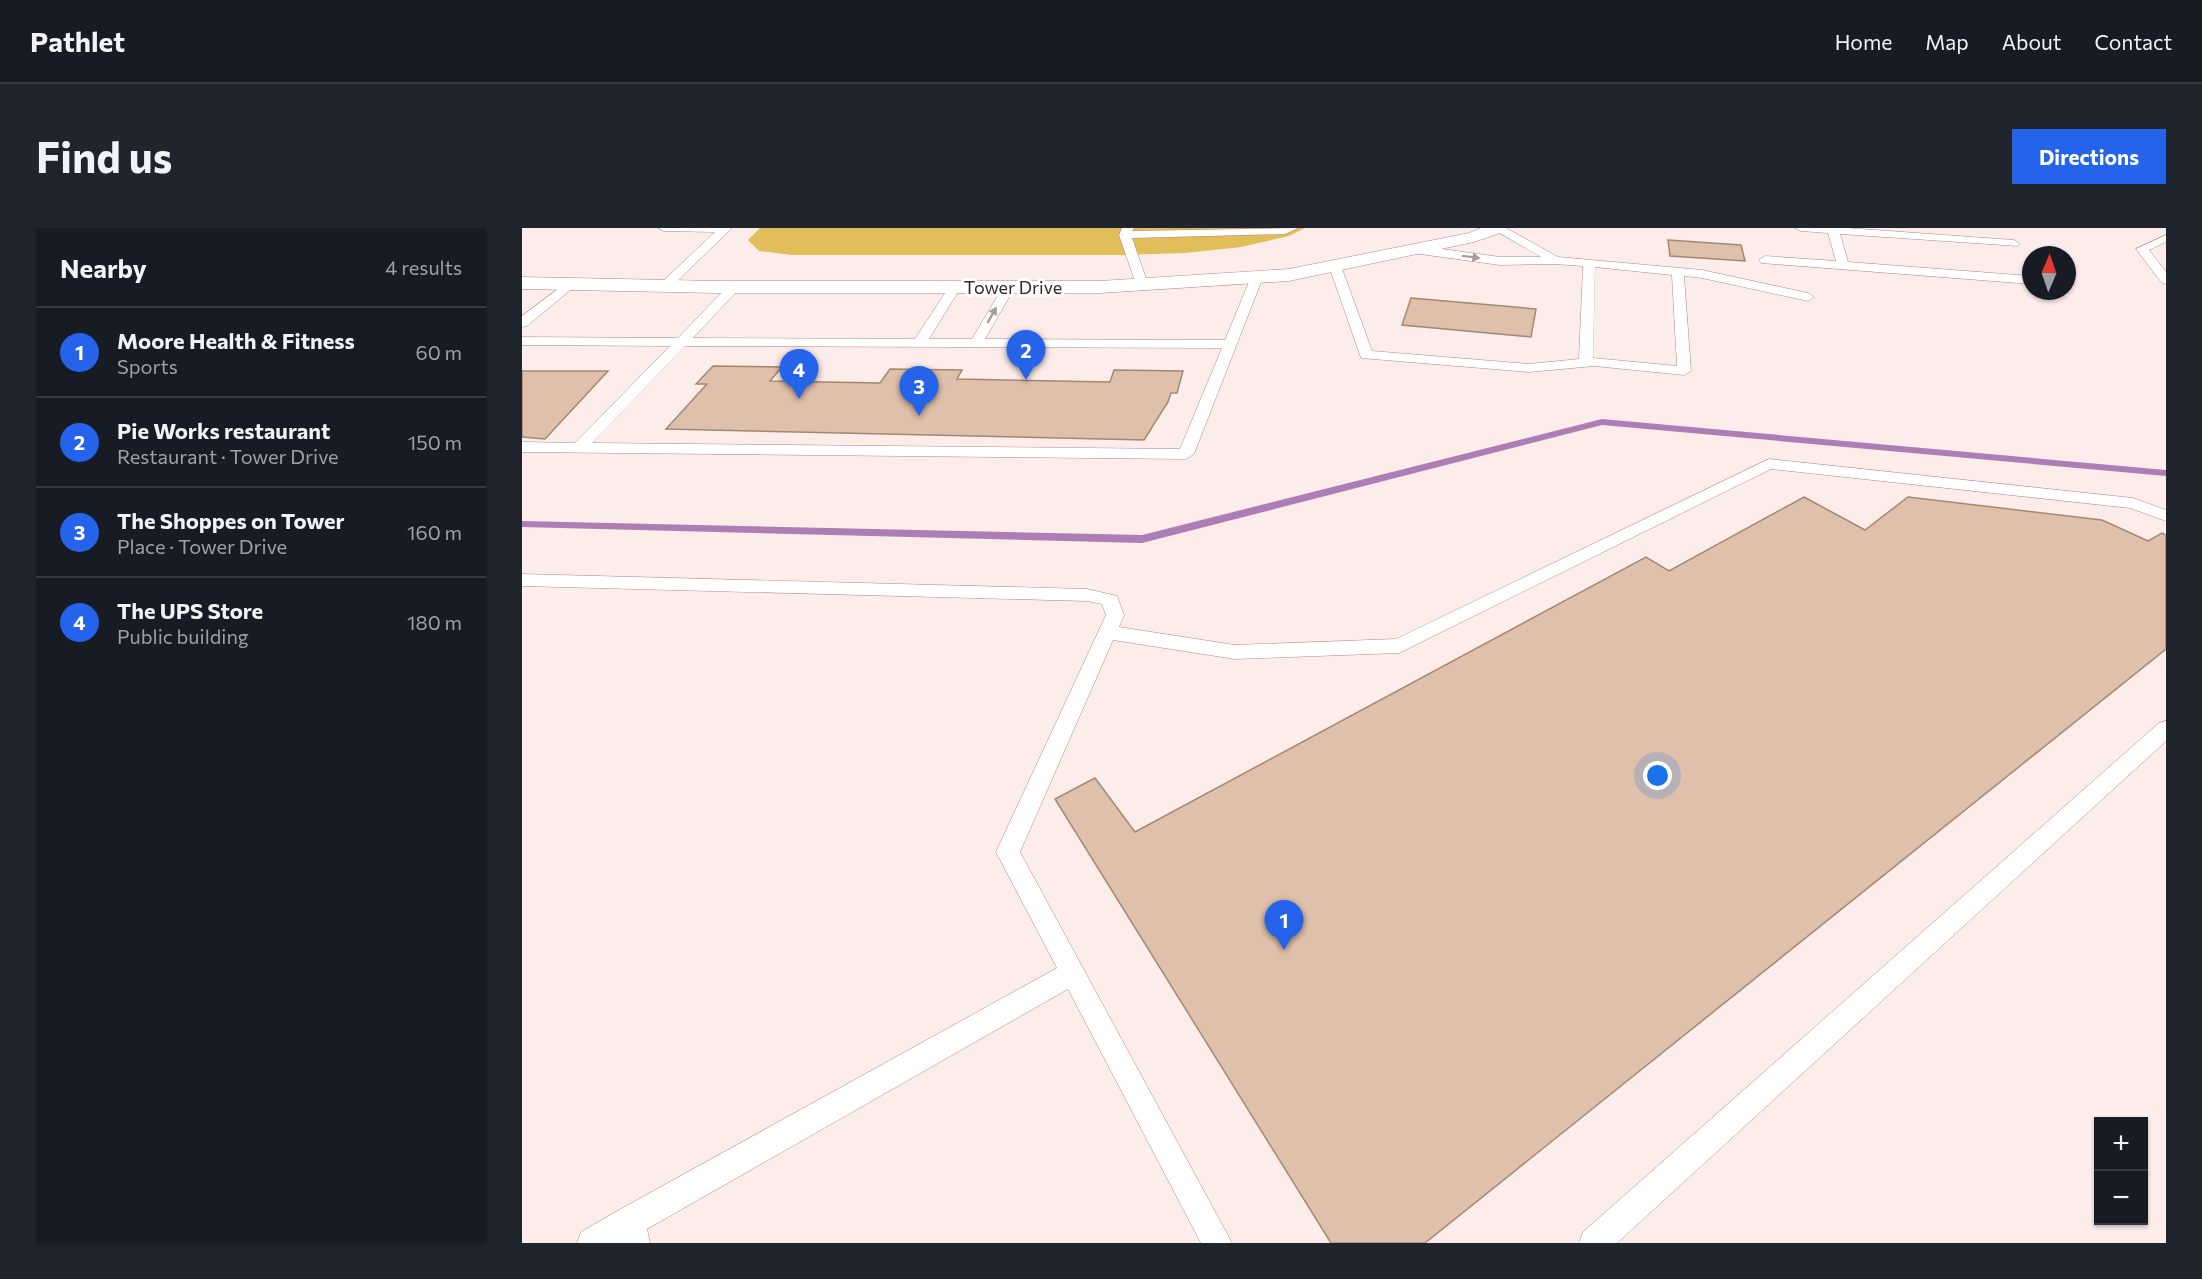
<!DOCTYPE html>
<meta charset="utf-8">
<style>
body{margin:0;font-family:Commissioner,sans-serif;background:#20242c;color:#f1f3f6}
.controls{position:absolute;right:18px;bottom:18px;display:grid;overflow:hidden;border-radius:0px;box-shadow:0 2px 4px #0004}
.controls button{width:54px;height:54px;display:grid;place-items:center;padding:0;border:0;border-bottom:2px solid #363941;background:#171b24;color:#f1f3f6;font:30px sans-serif}
.compass{position:absolute;left:1500px;top:18px;width:54px;height:54px;border-radius:50%;background:#171b24;box-shadow:0 2px 4px #0004;rotate:2deg}
.you{position:absolute;left:1136px;top:548px;width:21px;height:21px;margin:-15px;border:4px solid #fff;border-radius:50%;background:#1a73e8;box-shadow:0 0 0 9px #1a73e833}
.badge{display:grid;place-items:center;width:39px;height:39px;border-radius:50%;background:#2563eb;color:#fff;font-size:20px;font-weight:700}
.pin{position:absolute;translate:-50% -50px;filter:drop-shadow(0 2px 3px #0008)}
.pin::after{content:'';position:absolute;top:32px;width:21px;height:18px;background:inherit;clip-path:polygon(0 0,100% 0,50% 100%)}
.list{margin:0;padding:0;list-style:none}
h2{display:flex;justify-content:space-between;align-items:center;height:78px;margin:0;padding:0 24px;font-size:26px}
h2 small{font-size:20px;font-weight:400;color:#9ea1a6}
.list li{display:grid;grid-template-columns:39px 1fr auto;gap:18px;align-items:center;box-sizing:border-box;height:90px;padding:0 24px;border-top:2px solid #363941}
.list b{display:block;font-size:22px;white-space:nowrap}
.list p{margin:0;font-size:20px;white-space:nowrap;color:#9ea1a6}
.list em{font-size:20px;font-style:normal;color:#9ea1a6}
.map{position:relative;flex:none;width:1644px;height:1015px;overflow:hidden;border-radius:0px}
header{display:flex;align-items:center;gap:36px;box-sizing:border-box;height:84px;padding:0 30px;background:#171b24;border-bottom:2px solid #363941}
header strong{font-size:28px}
nav{display:flex;gap:33px;margin-inline-start:auto;font-size:21px}
.intro{display:flex;align-items:center;justify-content:space-between;box-sizing:border-box;height:144px;padding:0 36px}
h1{margin:0;font-size:42px}
.button{padding:15px 27px;border-radius:0px;background:#2563eb;color:#fff;font-size:21px;font-weight:700}
main{display:flex;gap:36px;padding:0 36px}
aside{flex:1;background:#171b24;border-radius:0px;box-shadow:0 2px 4px #0004}
.map>svg:first-child{display:block}
</style>
<header>
<strong>Pathlet</strong>
<nav><a>Home</a><a>Map</a><a>About</a><a>Contact</a></nav>
</header>
<div class="intro"><h1>Find us</h1><a class="button">Directions</a></div>
<main>
<aside>
<h2>Nearby<small>4 results</small></h2>
<ul class="list">
<li><span class="badge">1</span><div><b>Moore Health &amp; Fitness</b><p>Sports</p></div><em>60 m</em></li>
<li><span class="badge">2</span><div><b>Pie Works restaurant</b><p>Restaurant · Tower Drive</p></div><em>150 m</em></li>
<li><span class="badge">3</span><div><b>The Shoppes on Tower</b><p>Place · Tower Drive</p></div><em>160 m</em></li>
<li><span class="badge">4</span><div><b>The UPS Store</b><p>Public building</p></div><em>180 m</em></li>
</ul>
</aside>
<div class="map">
<svg width="1644" height="1015" viewBox="0 0 1644 1015">
<rect width="100%" height="100%" fill="#fcecea"/>
<path fill="#e1be59" d="M238,0H783L767,8L719,19L663,25L598,27H270L237,23L226,12Z"/>
<g fill="none" stroke-linecap="round" stroke-linejoin="round">
<path fill="#ad7eb6" fill-rule="evenodd" d="M1080,191L1644,242V248L1080,197L620,315L0,299V293L620,307Z"/>
</g>
<path fill="#dfc0aa" stroke="#a48873" stroke-width="1.5" d="M1146,12L1219,17L1223,33L1148,28Z
M889,70L1014,81L1009,109L880,97Z
M191,138L260,139L248,153L358,155L368,141L440,142L435,151L588,154L592,142L661,143L655,165H649L646,174L622,212L144,201L185,156H174Z
M0,143H86L23,211L0,209Z
M1282,269L1343,302L1386,269L1580,292L1626,313L1640,305L1644,307V421L903,1015H809L533,571L573,550L613,604L1124,329L1147,343Z"/>
<g fill="none" stroke-linecap="round" stroke-linejoin="round">
<g stroke="#ad8884" stroke-width="1">
<path id="service" d="M136,0H210L147,61H139L137,58L139,55L193,4L142,3Z
M600,0H612L610,3L776,0L763,6L610,10L626,56L620,60L614,56L597,7Z
M969,0H984L1036,29L1180,42L1286,65L1292,69L1286,73L1180,50L1162,48L1169,143L1162,147L1072,138L1007,144L839,130L807,38L809,35H817L819,38L850,123L1007,136L1057,131L1061,38L1033,36L978,37L891,25L885,21L891,17L978,29H1019ZM1073,39L1150,47L1155,138L1071,130Z
M1273,0H1325L1492,12L1498,16L1496,18L1318,6L1326,34L1509,48V56L1239,35L1237,32L1243,28L1314,33L1306,5L1279,3Z
M1644,7V14L1627,22L1644,44V56L1640,55L1614,21Z
M735,45L741,49L672,226L664,231L0,224V214L53,215L148,118L0,117V109L156,110L208,56L212,55L218,59L216,62L171,110L393,111L429,56L433,55L439,59L407,111H450L481,59L487,55L493,59L463,111L703,112L729,49ZM163,118L700,120L658,221L70,215Z
M48,52L54,56L52,59L5,98L0,99V88Z
M1247,231L1611,270L1644,282V293L1608,280L1249,241L877,425L713,431L591,412L498,624L710,1015H679L546,761L125,1001L128,1015H55L59,1004L97,982L535,740L474,624L584,387L580,376L565,373L0,358V346L565,361L595,368L602,387L597,399L713,417L874,411Z
M1644,493V513L1095,1015H1057L1061,1004L1637,495Z"/>
</g>
<g stroke="#ad8884" stroke-width="1">
<path id="tertiary" d="M959,0H984L981,4L952,14L767,53L578,65H196L0,61V49L196,53H578L767,41L947,5Z"/>
</g>
<use href="#service" fill="#fff" fill-rule="evenodd"/>
<use href="#tertiary" fill="#fff" fill-rule="evenodd"/>
</g>
<defs><path id="oneway-solid" d="M-6-.8H1V-3.2L6.5 0L1 3.2V.8H-6Z" transform="scale(1.5)"/></defs>
<g fill="#a59e9d">
<use href="#oneway-solid" transform="translate(949 29) rotate(7)"/>
<use href="#oneway-solid" transform="translate(470 87) rotate(-60)"/>
</g>
<g text-anchor="middle" dominant-baseline="central" stroke-width="6" stroke-linejoin="round" paint-order="stroke">
<g font-size="18" fill="#362726" stroke="#fff">
<text x="491" y="59">Tower Drive</text>
</g>
</g>
</svg>
<div class="controls">
<button>+</button>
<button>−</button>
</div>
<svg class="compass" viewBox="-18 -18 36 36"><path d="M0-13l5 13h-10z" fill="#e53935"/><path d="M0 13l5-13h-10z" fill="#9ea1a6"/></svg>
<div class="you"></div>
<div class="pin badge" style="left:762px;top:722px">1</div>
<div class="pin badge" style="left:504px;top:152px">2</div>
<div class="pin badge" style="left:397px;top:188px">3</div>
<div class="pin badge" style="left:277px;top:171px">4</div>
</div>
</main>
